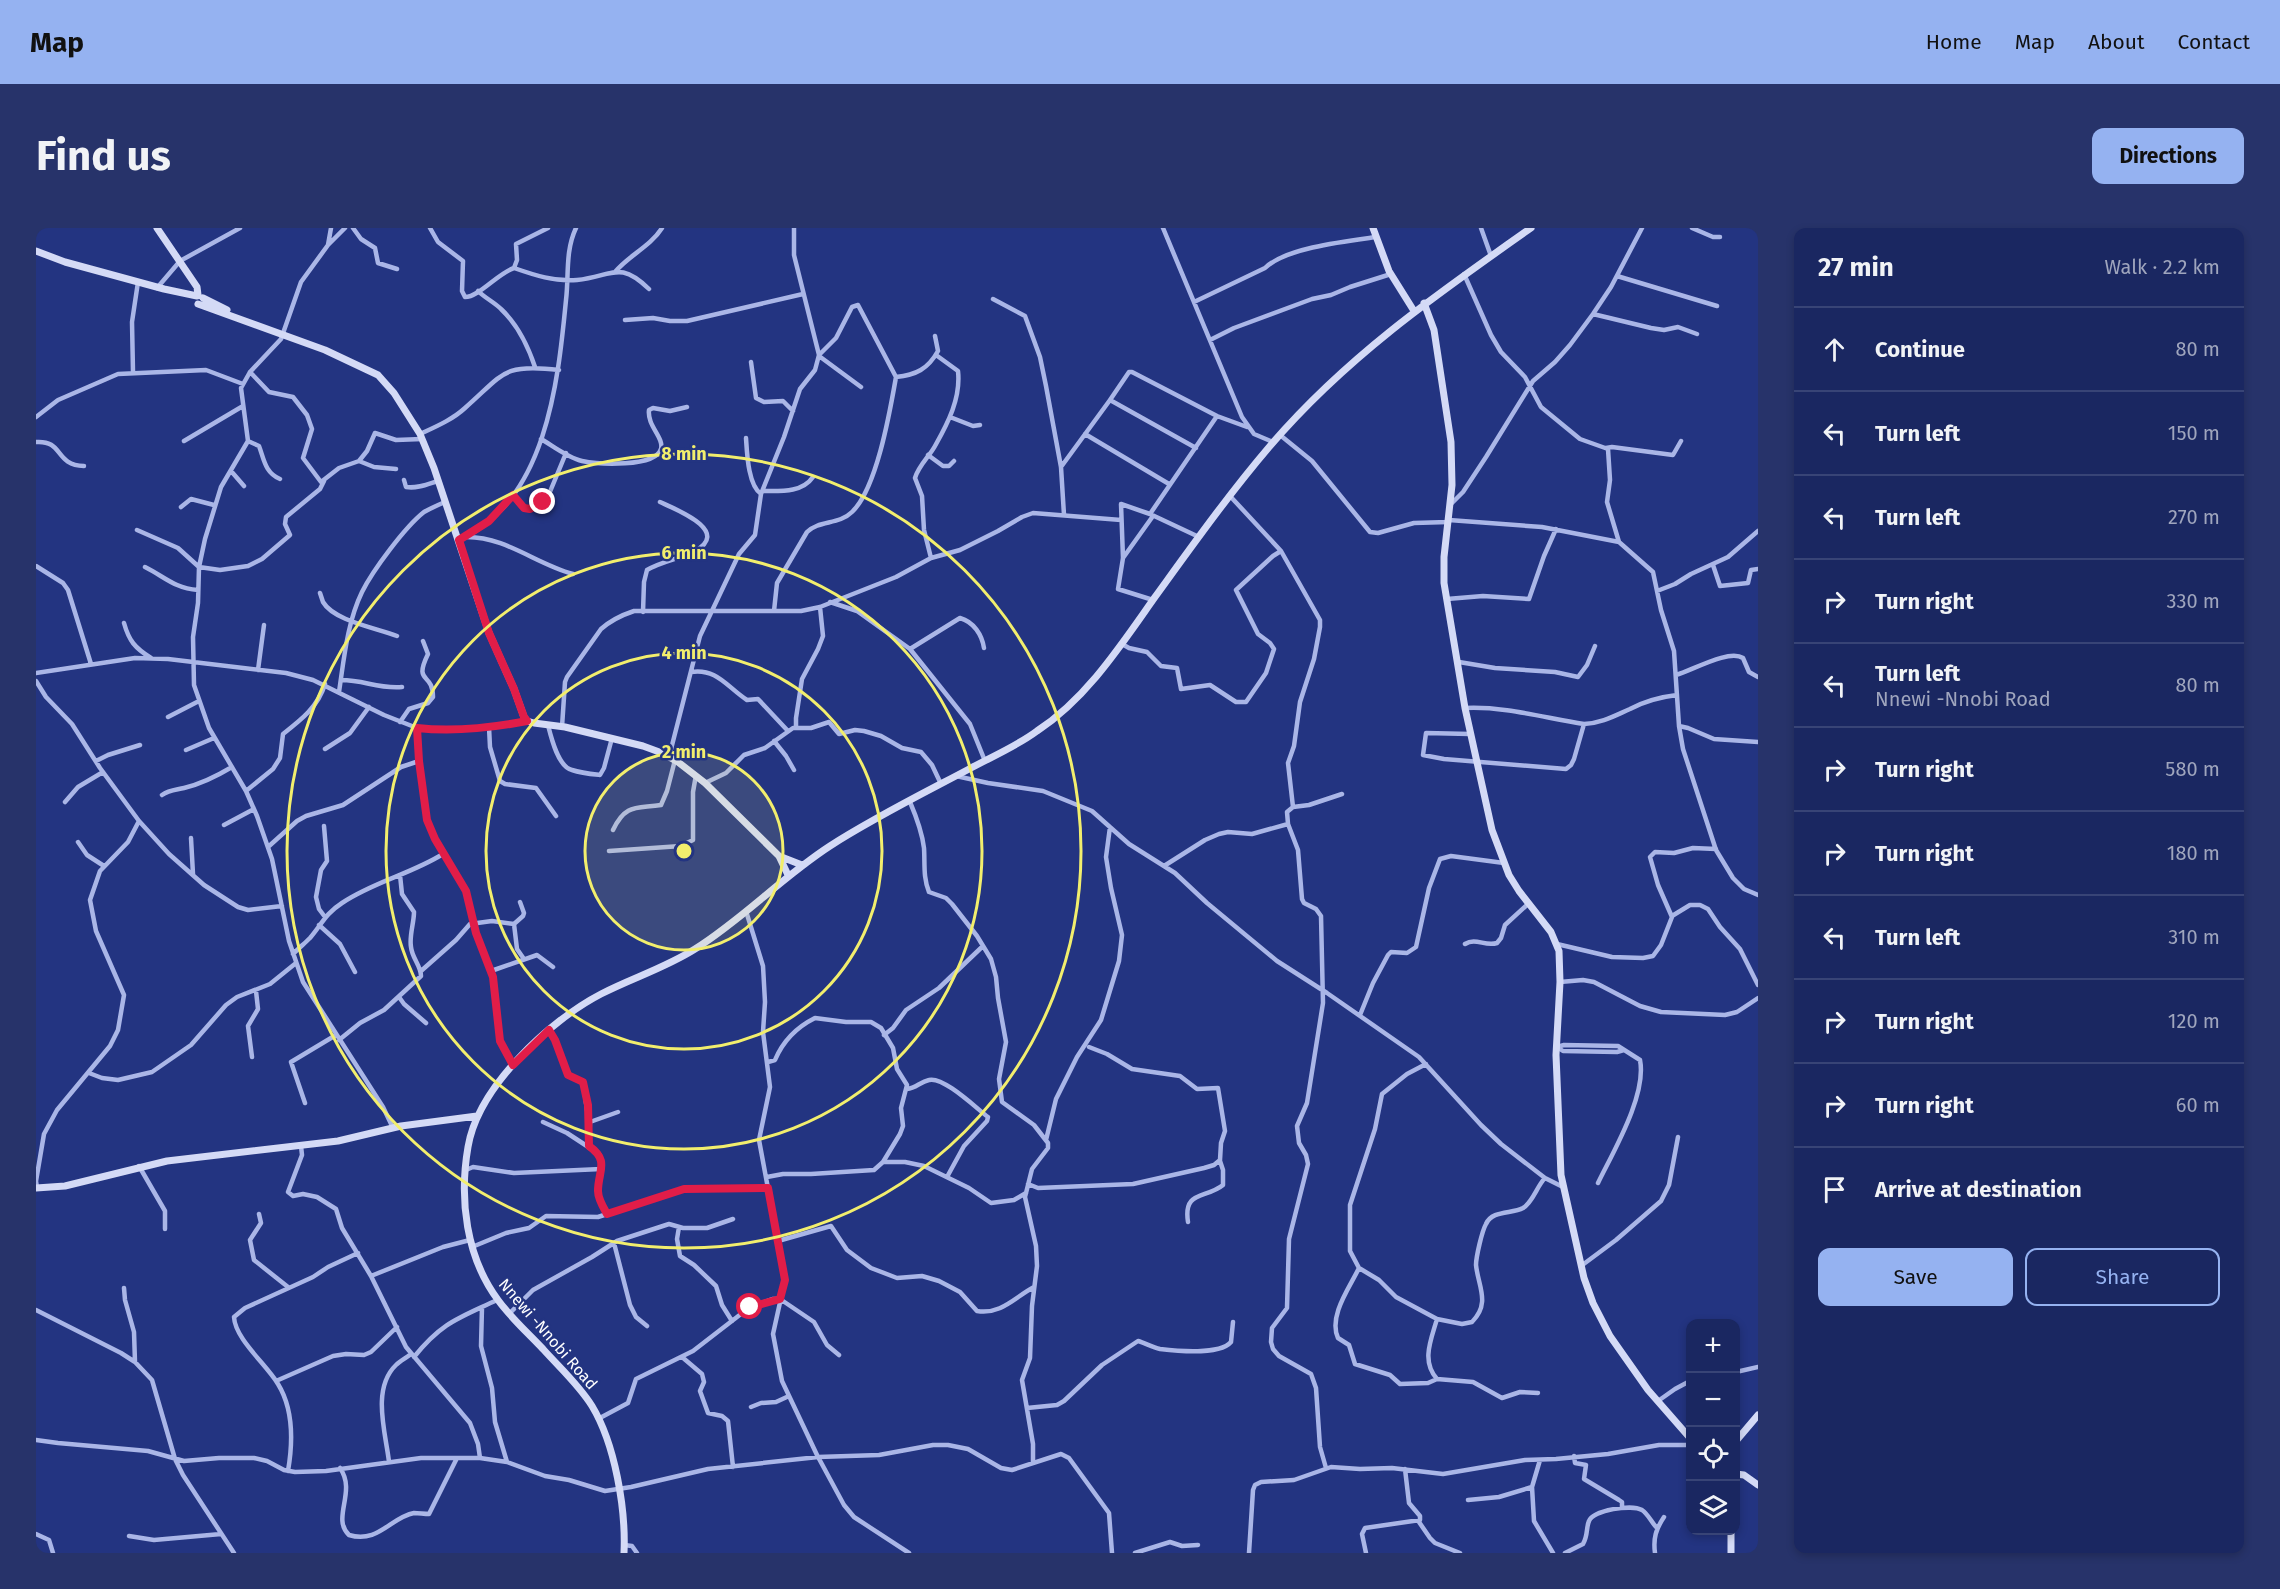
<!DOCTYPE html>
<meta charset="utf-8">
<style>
body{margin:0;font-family:"Fira Sans",sans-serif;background:#27336a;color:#f1f3f6}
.controls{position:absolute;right:18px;bottom:18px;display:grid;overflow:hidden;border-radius:12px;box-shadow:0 3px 9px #0003}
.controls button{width:54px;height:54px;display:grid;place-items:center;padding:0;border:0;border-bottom:2px solid #384476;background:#1a2761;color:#f1f3f6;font:30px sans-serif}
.stop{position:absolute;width:18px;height:18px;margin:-14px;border:4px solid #e11d48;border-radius:50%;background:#fff}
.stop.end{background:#e11d48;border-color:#fff;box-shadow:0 2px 6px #0008}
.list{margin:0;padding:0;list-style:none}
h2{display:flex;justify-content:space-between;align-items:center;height:78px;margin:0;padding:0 24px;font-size:26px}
h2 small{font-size:20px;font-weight:400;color:#9fa5bd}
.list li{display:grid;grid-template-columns:39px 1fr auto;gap:18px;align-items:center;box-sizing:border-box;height:84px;padding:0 24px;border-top:2px solid #384476}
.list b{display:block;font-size:22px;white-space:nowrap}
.list p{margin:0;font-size:20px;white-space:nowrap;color:#9fa5bd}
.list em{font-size:20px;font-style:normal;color:#9fa5bd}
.actions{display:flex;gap:12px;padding:18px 24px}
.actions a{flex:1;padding:14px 0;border:2px solid #95b2f1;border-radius:12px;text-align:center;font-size:21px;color:#95b2f1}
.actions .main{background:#95b2f1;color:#111}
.icon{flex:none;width:33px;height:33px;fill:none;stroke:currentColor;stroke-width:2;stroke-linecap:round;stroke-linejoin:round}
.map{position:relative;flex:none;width:1722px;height:1325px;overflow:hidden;border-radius:12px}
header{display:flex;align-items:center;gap:36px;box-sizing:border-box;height:84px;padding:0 30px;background:#95b2f1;color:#111}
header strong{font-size:28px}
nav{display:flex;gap:33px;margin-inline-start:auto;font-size:21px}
.intro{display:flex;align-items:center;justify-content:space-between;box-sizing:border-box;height:144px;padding:0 36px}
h1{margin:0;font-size:42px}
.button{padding:15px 27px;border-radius:12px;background:#95b2f1;color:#111;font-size:21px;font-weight:700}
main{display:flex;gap:36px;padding:0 36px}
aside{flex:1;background:#1a2761;border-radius:12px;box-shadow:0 3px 9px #0003}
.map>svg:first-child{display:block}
</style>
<header>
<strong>Map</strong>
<nav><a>Home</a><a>Map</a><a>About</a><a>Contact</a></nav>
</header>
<div class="intro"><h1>Find us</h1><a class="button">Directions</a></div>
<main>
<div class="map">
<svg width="1722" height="1325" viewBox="0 0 1722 1325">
<rect width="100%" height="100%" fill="#233481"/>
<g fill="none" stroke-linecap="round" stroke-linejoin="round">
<path stroke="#aab6e7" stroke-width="4.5" d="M295,0L292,17L265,54L245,111L214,144L205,160L212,213L185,259L169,311L163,339L162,375L157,409L158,457L173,500L210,563L221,588L236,631L253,713L267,754L347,879L357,900
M317,0L325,11L339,20L342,35L361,41
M394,0L402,14L427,33L426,63L429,69C443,69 462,45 478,40C498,47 519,54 541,52C577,48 583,32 613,61
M1127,0L1206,189L1218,206L1237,214
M1445,0L1455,28
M1656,0L1677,9H1684
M292,17L309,0
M478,40L481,32L480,16L512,0
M579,44C593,27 614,19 626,0
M1428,46L1455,107L1465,124L1489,149L1505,179L1544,211L1572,221L1574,252L1571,274L1583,314
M1581,48L1681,78
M121,60L144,33L204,0
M442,63C449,70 458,74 465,81C481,96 492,118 499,139
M957,71L989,88L1004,129L1010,158L1025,239L1028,287
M1158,74L1229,40C1249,20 1311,13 1340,9
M1557,86L1615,100L1628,102L1642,99L1661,106
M589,92L617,90L634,93H651L767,66
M1174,112L1198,100L1276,71L1295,67L1314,59L1355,46
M783,128L825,159
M715,134L720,170L728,174L747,173L757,183
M97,144L96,94L102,54
M214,144L233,164L257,169L271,187L276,201L267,230L285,254L303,240L323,233L331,223L339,205L360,212L386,211
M860,149C880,147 892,141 902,123L899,108
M1074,172L1093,144H1096L1181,188L1211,199
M0,189L22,172L82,146L170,142L207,156
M914,189L937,198L944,197
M384,206C399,199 416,192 429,180C468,146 466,135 523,142
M1049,206L1133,256
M1244,207L1276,233L1334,304L1342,305L1378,295L1412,294
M710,210C711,225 712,257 725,266
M505,211C517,218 532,230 546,233C561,236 619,240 625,221C628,209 611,198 613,182L617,180L634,183L651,179
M148,213L207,178
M212,213L223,218C228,231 229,245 244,251
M0,214C28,212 18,237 48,238
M1570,220L1576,219L1637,227L1645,213
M892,227L907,238H913L918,233
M323,233L338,239L360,241
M1025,239L1074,172L1160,220
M195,243L208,258
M368,252L370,259C381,261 392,256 402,253
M727,263C744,263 766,265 777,249
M477,267L486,279L491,281L511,271L530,225
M1194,268L1245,323L1284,392V399L1278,431L1264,474L1258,518L1252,535L1257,579L1251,584L1252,596L1262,622L1266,671L1268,675L1280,681L1285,688L1287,775L1271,875L1261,898L1263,915L1270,927L1272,936L1253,1011L1251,1080L1236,1100L1235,1114L1237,1121L1243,1128L1275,1146L1280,1160L1284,1219L1290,1240
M1415,276L1427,264L1450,229L1497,153L1519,134L1534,117L1557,86L1575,59L1606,0
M145,279L155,271L178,277
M1114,286L1181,188
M1413,292L1506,299L1583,314L1617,344L1625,382L1638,423L1643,498L1647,521L1680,622L1697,650L1708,661L1722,667
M101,302L142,320L163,339L184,342L212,338L226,331L254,307L249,296L250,289L284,261L288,253
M431,309C470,309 500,336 537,346
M423,312C510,274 522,155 530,72C533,48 529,23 540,0
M895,330L888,302L886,268L879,250C883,237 893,229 899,218C912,195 925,170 922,143L900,127
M1087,330L1117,288
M1677,337L1684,358L1712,355L1715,342L1722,341
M0,338L27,355L32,362L55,436
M109,339C129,349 138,360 162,362
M1621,363L1639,356L1655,346L1692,329L1722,303
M284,365C285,368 286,371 287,374C298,393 341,400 361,408
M1411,371L1447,368L1493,371L1508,328L1520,301
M1117,372L1082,361L1087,330L1085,276L1114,286L1163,309
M794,374L821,383L874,421L934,496L949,533
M738,383L741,355L771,304C783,292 803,297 816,284C841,260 854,183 860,149L822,77L816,79L800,110L783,127
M607,384L608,354L611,342C626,333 644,331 659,323C696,303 639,281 624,274
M88,395C93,413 99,420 115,430
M1086,416L1093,420L1111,424L1125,438L1141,440L1145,461L1174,457L1200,474H1210L1230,445L1238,421L1234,415L1222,406L1200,362L1237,328L1245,323
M874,421L924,390C938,394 946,407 948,420
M1423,434L1459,440L1519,444L1542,449L1551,437L1559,418
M222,442L228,397
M655,444C681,440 691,459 711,472L722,471L752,503
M0,445L99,430L132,431L250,445L277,452L348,487L381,500L411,502L453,499L491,493
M1640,447C1657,442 1693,421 1707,430L1713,444L1722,449
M305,452C329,452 341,461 366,459
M0,453L10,469L36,496L64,540L103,593L133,626L168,657L202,679L212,682L246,678
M303,464C308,431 311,395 326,364C337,342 369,299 388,284C395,280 402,277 409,274
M1429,480C1468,478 1509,490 1548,496C1566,495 1578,488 1594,481C1609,473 1624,469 1641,467
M132,489L163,473
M364,494L373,481L392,475L397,469C397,443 377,457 392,426L387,413
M512,497C515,509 522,539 536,542C545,545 555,546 564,547L568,540L576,510
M1643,498L1652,500L1678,511L1722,514
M453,499L454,519L464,553L469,556L500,560L520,588
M526,499L529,454L531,449L565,401C574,393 586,387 598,383H765L784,379L860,349L895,330L924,322L962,303L986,289L997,285L1085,292
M381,500L383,533L391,592L399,611L430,663L439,705L457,749L464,813L477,837
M760,500V490L766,451L782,421L787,408L784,379
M1434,506L1390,505L1387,527L1408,531L1530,541L1535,537L1538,531L1548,496
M738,513L750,528L758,542
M289,521L314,505L333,479
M150,522L178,510
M633,529L664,408L703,326L719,307L725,266L748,209L764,161L779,142L783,127L758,27V0
M60,533L72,527L104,517
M920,548L952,555L1007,563L1056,583L1093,616L1139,645L1171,675L1241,733L1291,765L1383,829L1445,897L1465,916L1509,950L1527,959
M669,555L690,545L708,527L729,520L757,500H775L793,494L803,506L819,502L828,503L845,508L866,520L885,524L896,537L905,556
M210,563L237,541L244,530L247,506C265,492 282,479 289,456
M126,567C133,562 140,562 148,560C165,556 181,548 196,539
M29,574L42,559L67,544
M874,574C880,588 886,604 888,620C889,635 887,650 893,664L910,670L916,676L941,708L955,731L960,749L962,770L970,814L963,851L966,874L998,897L1012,915V920L996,941L989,969L1000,1018L1001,1038L996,1078L994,1130L986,1152L997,1216V1234
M1257,579L1273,577L1306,566
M188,597L218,581
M288,598L291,633L285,642L280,669L283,681L289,689
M577,602C590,575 601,581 625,577L631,563L639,532
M155,610L157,646
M42,614L51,627L68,638
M232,619L261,593L270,588L307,577L365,539L383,533
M573,623L645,618L657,612V564L660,547
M1128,638L1169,612L1183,606L1192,604L1216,606L1252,596
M710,683L727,738L729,774L727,804L734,859L723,912L749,1052L737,1106L746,1153L781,1227L808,1277L818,1289L873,1325
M1636,688L1654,677H1664L1672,681L1684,699L1704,721L1722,757
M478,696L481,721L488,731
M283,697L304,716L319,744
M1429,716C1440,709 1449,719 1461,715L1465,710L1469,697L1492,676
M1521,716L1576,729L1607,730L1617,728L1625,717L1636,689L1622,657L1614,629L1619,624L1638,625L1657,620L1680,621
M257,726C263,720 269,715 274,710C286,696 289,686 306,675C337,654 375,646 407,626
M385,743L420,712L434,696L456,693L478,696L487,688L488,685L484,674
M455,743L501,727L517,739
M1524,754L1547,752L1558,754L1604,778L1625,784L1689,787L1701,784L1722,770
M363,769L368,776L390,795
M1324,787L1337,755L1352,727L1355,724L1371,725L1380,719L1393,660L1404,631L1415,628L1468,635
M513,802L519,812L532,847L547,854L553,896
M848,807L857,800L870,782L903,760L947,718
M303,812L324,795L348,782L385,748C385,738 376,730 375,719C373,708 378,695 378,684L366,666L364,647
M1521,819L1528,817L1582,818L1604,832C1611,867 1577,924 1562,955
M1521,819L1527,823L1581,824L1588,822
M216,829L212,798L222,781L220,763
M1390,836L1371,846L1346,866L1339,901L1314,977V1023L1323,1040L1343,1052L1360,1069L1401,1091L1426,1096L1436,1094C1455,1075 1442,1058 1440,1037C1440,1029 1446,1003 1450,996C1456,982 1476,986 1487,980C1497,974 1501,958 1509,950
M53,845L66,850L82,852L116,844L155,817L190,777L201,769L234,756L260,735
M871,861C880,860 884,854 893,852C907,848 940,880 952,889L951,893L928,918L911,949
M269,875L255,834L300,807
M507,894L531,905L563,926L566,937L562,966L571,986
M1010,912L1020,871L1041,829L1065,792L1083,733L1086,707L1075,660L1070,629L1074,599
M265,918L266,927L252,964L257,968L267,966L281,969L300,981L306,1000L335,1048L370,1119L434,1195L442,1216L444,1230
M553,919L554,894L582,884
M847,934H869L888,938L933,960L955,975L978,972L990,965
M103,938L129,983V1001
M430,942L437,939L478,945L565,941
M731,949L747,946H775L838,942L847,934L864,906L867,898L865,880L871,857L861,841L857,820L845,800L835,794H810L779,790C761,799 747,813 739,832L732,834
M992,956L1002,960L1097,956L1168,940L1178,937L1184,932L1185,915L1189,903L1182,860L1161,861L1144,848L1096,841L1071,826L1053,819
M1,960L0,953L8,906L21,882L74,818L82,802L88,767L60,703L54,672L64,643L92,614L103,593
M223,986L225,995L214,1012L218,1032L252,1059
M1152,994C1147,962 1170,971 1187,957V942L1184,933
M643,999L641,1011L644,1028L658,1037L680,1058L686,1077L696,1093
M742,1013L795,998L811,1022L835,1040L861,1050L886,1048L903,1053L924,1064L941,1083C965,1087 979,1069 998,1059
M578,1015L594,1077L600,1089L611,1098
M436,1019L470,1005L493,1000L510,988L562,989L648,961L732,960
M1545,1038L1580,1012L1625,973L1633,957L1642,909
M1323,1040C1314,1059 1292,1088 1302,1110L1313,1117L1319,1136L1354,1147L1364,1156L1392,1155L1401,1151
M335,1048L407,1019L434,1012
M88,1060L89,1072L98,1104L99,1134
M446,1079L445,1118L456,1160L459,1194L471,1234
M0,1082L85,1125L99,1134L116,1152L139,1231L147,1247L198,1325
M473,1086L497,1062L556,1029L581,1013L633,996L647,1000H671L697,991
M1401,1091C1395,1112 1385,1133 1401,1151L1437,1154L1466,1170L1484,1164L1502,1165
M378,1129C406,1094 423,1090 461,1072
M646,1129L666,1146L668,1154L664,1163L672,1185L686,1188L692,1193L697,1239
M1700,1144L1722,1139
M240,1153L297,1128L310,1126L328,1127L335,1124L361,1099
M1622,1173L1639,1161L1654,1153
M715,1179L725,1175L740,1174L753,1168
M991,1180L1021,1177L1028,1173L1066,1137L1102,1113C1109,1115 1116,1119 1124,1121C1141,1123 1184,1127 1195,1114L1197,1094
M562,1191L592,1175L600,1151L657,1123L714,1079L737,1071H744L778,1094L791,1117L803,1127
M0,1212L22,1215L112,1223L148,1233L183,1230H218L231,1233L248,1242L259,1244L290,1243L385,1230H444L471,1234L509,1248L533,1252L569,1263L595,1259L672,1241L782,1229L843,1227L897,1217H912L932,1221L965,1240L976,1242L1025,1226L1033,1230L1073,1285L1076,1325
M1538,1228L1539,1235L1550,1237L1548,1251L1583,1272L1586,1274V1279
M1504,1232L1496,1259L1498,1293L1517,1325
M353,1234C350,1206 335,1161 360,1137C364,1133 370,1130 375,1126
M304,1240C321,1264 295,1290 313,1307C342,1316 355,1289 378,1285C383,1285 388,1286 393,1286L421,1230
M252,1243C257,1214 258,1182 242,1156C231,1137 199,1111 198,1089L209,1080L277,1049L292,1039L322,1025
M1432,1272L1463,1269L1496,1259
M1383,1294L1394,1310L1399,1315L1424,1325
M0,1306L13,1312L17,1325
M93,1308L118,1312L185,1306
M588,1317L596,1318L601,1325
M1099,1325L1134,1314L1146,1318L1162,1317
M1213,1325L1217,1262L1219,1257L1225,1254L1258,1252L1295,1239L1324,1241L1356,1240L1407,1246L1489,1232L1520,1231L1572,1226L1623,1217H1654
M1330,1325L1326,1306L1329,1300L1384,1292V1288L1373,1275L1369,1241
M1529,1325L1547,1316C1552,1308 1550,1300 1553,1293C1557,1282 1596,1276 1606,1282C1613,1287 1615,1294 1621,1300
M1619,1325C1617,1310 1620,1301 1628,1289"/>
<path stroke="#d4daf6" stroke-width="7" d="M121,0L161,59L162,67
M1337,0L1353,43L1378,83
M0,23L29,34L128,61L161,68
M167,70L191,82
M1388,75L1398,102L1415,214L1416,257L1408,329V355L1429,480L1456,602L1473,647L1483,663L1515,704L1523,723L1524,754L1520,827L1525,947L1548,1050L1557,1075L1574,1108L1612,1162L1654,1210
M162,76L289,122L342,147L358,165L384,206L398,240L453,405L478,461L488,489L491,493L498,495L529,499L607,518L626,525L642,534L669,555L743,628L752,647
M743,628L766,637
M0,960L29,958L131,933L302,913L365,898L441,888
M1700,1240V1213L1722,1187
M1700,1246L1708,1247L1722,1257
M1695,1302V1325
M588,1325C590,1281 579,1216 556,1178C543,1157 524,1140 507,1121C492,1105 475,1090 462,1072C430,1029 423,971 432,919C442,859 513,793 565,766C596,750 629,740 659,721C707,691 746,649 794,618C839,589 888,565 935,540C957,528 981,518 1001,503C1051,470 1085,417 1119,369C1156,318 1193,266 1234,218C1309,130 1401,66 1495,0"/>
</g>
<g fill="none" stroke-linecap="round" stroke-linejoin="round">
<path stroke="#e11d48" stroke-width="8" d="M507,274L494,281L488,280L477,267L453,293L423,312L453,405L478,461L488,489L491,493C455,500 418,504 381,500L383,533L391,592L399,611L430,663L440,705L457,749L464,813L477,837L513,802L519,812L532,847L547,854L552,877L553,918C574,933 562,943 562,963C562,971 567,979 571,986L648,961L732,960L749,1052L744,1071L714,1079"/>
</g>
<circle cx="648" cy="623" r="99" fill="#f2ee6d" fill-opacity=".12"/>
<g fill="none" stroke="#f2ee6d" stroke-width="3">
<circle cx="648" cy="623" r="99"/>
<circle cx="648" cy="623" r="198"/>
<circle cx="648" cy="623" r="298"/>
<circle cx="648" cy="623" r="397"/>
</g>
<g text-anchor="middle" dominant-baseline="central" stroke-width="5" stroke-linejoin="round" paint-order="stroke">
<g font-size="16" fill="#fff" stroke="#233481">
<text transform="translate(512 1106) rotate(49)">Nnewi -Nnobi Road</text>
</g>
</g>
<circle cx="648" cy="623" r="9" fill="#f2ee6d" stroke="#233481" stroke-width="3"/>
<g font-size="18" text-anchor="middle" font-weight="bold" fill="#f2ee6d" stroke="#233481" stroke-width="5" stroke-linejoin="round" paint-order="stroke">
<text x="648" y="232">8 min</text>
<text x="648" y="331">6 min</text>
<text x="648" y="431">4 min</text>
<text x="648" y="530">2 min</text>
</g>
</svg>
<div class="controls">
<button>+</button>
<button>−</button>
<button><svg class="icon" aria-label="locate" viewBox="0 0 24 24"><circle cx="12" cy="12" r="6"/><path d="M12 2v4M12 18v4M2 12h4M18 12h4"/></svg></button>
<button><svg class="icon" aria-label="layers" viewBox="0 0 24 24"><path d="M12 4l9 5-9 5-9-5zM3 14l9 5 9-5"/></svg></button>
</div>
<div class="stop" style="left:714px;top:1079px"></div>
<div class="stop end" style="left:507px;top:274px"></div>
</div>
<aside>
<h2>27 min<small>Walk · 2.2 km</small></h2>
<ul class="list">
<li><svg class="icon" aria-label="ahead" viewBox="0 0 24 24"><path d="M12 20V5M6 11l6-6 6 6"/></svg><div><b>Continue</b></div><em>80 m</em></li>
<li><svg class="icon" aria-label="left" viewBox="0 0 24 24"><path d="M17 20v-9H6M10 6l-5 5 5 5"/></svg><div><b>Turn left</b></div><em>150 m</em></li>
<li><svg class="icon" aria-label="left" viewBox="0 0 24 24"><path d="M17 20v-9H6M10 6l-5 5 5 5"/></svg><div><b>Turn left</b></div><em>270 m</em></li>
<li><svg class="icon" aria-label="right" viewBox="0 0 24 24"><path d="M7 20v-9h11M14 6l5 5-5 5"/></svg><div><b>Turn right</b></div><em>330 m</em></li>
<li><svg class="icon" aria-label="left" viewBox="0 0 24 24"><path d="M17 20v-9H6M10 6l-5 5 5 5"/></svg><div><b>Turn left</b><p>Nnewi -Nnobi Road</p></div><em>80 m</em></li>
<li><svg class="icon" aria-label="right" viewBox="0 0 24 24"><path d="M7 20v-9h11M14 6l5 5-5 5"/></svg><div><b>Turn right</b></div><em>580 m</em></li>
<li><svg class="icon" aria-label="right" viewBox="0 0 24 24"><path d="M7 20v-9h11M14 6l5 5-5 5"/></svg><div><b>Turn right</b></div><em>180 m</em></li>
<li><svg class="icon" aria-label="left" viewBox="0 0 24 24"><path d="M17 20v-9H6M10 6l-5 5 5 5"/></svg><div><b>Turn left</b></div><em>310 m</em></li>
<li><svg class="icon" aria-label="right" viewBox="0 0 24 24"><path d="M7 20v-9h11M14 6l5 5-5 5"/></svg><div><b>Turn right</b></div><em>120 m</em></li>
<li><svg class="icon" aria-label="right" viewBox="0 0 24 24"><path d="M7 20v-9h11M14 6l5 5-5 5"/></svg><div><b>Turn right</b></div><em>60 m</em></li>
<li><svg class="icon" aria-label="arrive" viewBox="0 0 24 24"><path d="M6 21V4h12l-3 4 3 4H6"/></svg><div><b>Arrive at destination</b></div></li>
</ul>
<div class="actions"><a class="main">Save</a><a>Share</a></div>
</aside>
</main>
